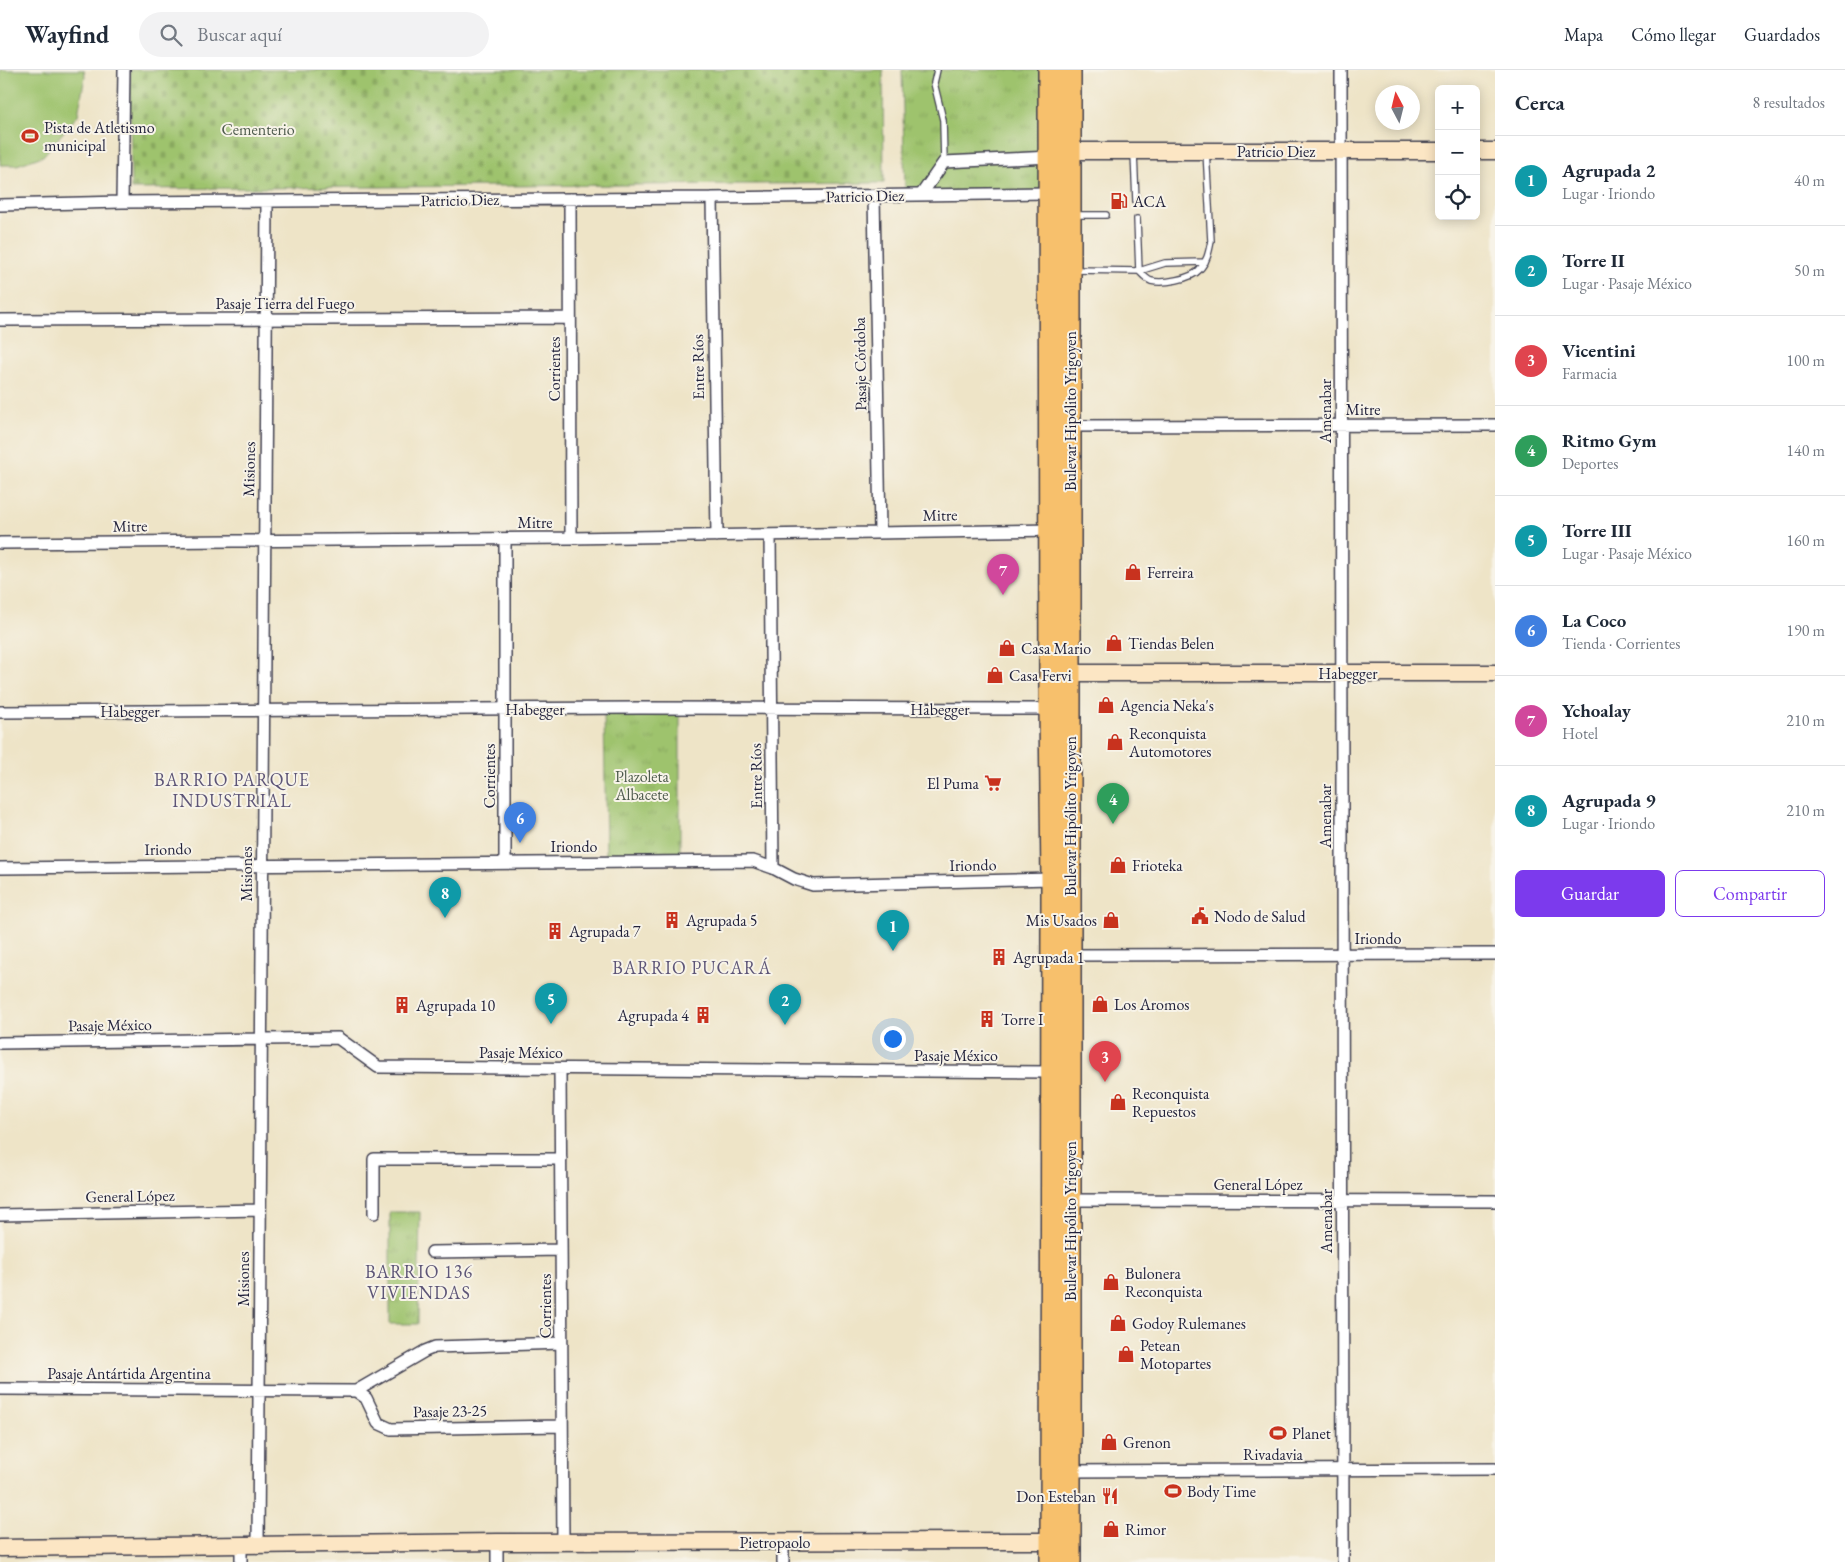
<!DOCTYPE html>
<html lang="es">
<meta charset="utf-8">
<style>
body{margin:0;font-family:"EB Garamond",serif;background:#f2f2f3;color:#1f2937}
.controls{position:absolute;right:15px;top:15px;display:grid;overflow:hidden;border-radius:8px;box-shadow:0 2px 12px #0003}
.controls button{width:45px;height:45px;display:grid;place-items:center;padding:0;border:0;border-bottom:1px solid #e0e1e3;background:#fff;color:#1f2937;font:25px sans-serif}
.compass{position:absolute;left:1375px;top:15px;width:45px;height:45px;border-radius:50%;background:#fff;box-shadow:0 2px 12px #0003;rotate:353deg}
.you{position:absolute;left:892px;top:968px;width:18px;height:18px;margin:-12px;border:4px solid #fff;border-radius:50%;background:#1a73e8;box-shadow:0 0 0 8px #1a73e833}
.badge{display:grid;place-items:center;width:32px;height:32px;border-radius:50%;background:#7c3aed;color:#fff;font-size:16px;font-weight:700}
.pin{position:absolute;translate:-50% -41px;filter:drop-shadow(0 1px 2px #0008)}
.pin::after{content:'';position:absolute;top:26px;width:18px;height:15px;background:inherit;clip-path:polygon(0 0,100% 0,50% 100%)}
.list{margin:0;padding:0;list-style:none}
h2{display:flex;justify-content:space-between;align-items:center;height:65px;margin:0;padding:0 20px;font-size:21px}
h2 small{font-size:16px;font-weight:400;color:#747a83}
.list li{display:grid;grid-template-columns:32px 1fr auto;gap:15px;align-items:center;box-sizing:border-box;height:90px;padding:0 20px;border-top:1px solid #e0e1e3}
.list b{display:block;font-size:19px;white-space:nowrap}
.list p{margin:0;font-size:16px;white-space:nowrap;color:#747a83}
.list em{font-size:16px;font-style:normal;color:#747a83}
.actions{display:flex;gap:10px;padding:15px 20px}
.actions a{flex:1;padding:11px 0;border:1px solid #7c3aed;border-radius:8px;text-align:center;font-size:18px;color:#7c3aed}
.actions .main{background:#7c3aed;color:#fff}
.icon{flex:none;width:28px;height:28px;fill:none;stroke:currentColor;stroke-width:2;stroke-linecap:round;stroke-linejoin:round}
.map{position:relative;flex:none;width:1495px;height:1492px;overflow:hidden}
header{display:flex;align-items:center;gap:30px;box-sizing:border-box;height:70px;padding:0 25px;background:#fff;border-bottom:1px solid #e0e1e3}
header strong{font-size:24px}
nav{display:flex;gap:28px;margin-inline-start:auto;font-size:18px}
.search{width:350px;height:45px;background:#f2f2f3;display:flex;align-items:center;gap:12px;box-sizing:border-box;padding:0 18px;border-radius:28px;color:#747a83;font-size:19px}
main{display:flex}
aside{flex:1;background:#fff}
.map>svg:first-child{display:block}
</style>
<header>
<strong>Wayfind</strong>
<div class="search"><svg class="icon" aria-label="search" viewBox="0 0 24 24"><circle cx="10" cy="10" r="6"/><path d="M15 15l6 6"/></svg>Buscar aquí</div>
<nav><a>Mapa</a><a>Cómo llegar</a><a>Guardados</a></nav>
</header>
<main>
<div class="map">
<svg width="1495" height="1492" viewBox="0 0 1495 1492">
<defs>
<pattern id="cemetery-stones" width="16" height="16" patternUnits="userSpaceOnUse" patternTransform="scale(1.25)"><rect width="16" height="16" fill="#9ec36d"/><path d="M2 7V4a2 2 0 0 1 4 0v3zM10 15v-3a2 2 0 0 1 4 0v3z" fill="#88a75f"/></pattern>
<pattern id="park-tufts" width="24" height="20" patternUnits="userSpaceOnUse" patternTransform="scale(1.25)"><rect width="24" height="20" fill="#9ec36d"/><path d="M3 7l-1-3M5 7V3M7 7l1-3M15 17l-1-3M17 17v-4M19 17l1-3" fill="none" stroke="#88a75f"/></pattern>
</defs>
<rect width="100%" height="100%" fill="#f7f3e8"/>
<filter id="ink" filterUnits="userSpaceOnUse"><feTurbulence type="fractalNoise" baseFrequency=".02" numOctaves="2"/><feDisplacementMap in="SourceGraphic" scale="10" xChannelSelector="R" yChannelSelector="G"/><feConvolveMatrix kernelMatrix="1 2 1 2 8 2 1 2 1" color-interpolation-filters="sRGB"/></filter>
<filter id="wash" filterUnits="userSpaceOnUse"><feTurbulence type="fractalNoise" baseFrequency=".0096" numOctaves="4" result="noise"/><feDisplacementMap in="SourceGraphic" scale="20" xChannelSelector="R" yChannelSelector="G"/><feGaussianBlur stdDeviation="1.12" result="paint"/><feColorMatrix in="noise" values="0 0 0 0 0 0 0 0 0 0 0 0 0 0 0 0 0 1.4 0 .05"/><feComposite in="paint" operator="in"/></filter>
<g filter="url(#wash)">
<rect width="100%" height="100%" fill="#eee4c7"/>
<path fill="#9ec36d" stroke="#607254" d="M0,0H84L85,6L78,45L43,86L17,95H0Z"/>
<path fill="url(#cemetery-stones)" stroke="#607254" d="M130,0H883L884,113L131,119Z"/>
<path fill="url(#park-tufts)" stroke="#607254" d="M902,0H1043L1044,123L905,125Z
M604,640H680V790H606Z
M390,1142H420L418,1254H390Z"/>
</g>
<g filter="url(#ink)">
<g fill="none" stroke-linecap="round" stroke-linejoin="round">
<g stroke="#413f50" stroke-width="8">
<path id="lane" d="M937,0L934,13L943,50L944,92
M1134,83L1136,131
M1074,145H1106
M1137,149L1139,201C1143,205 1146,209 1151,211C1163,214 1191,209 1199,200C1207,192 1209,182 1211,171L1206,81
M1074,200L1139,201L1165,193L1205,192"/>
</g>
<g stroke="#413f50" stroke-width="14">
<path id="street" d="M1341,0L1343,1492
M921,125L944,92L1050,87
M874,126L880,462
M712,128L717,466
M570,129L571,468
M122,132L124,0
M0,135L122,132L712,128L1050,123
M0,250L570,248
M1067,356L1495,355
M770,465L773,798
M505,469V792
M0,473L571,468L1053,460
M0,642L640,638L1053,639
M0,798L753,791L773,798L794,809L813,815L1052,809
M1066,885L1495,884
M0,973L338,968L378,997L1051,1002
M560,999L563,1473
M1067,1130L1495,1131
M374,1143V1089H561
M0,1145L260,1140
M432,1182L561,1180
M0,1319L356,1321
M356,1321L366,1328L378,1353L391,1359L562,1356
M356,1321L425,1281L435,1277L562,1273
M1065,1401L1495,1399
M497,1472V1492
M258,1475L267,132
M241,1492V1476
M783,1492V1472"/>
</g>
<g stroke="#413f50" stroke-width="19">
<path id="secondary" d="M1476,81H1495
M1059,84L1070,81H1439
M1060,603H1495
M0,1478L497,1472L1062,1471"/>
</g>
<g stroke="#413f50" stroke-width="24">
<path id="highway" d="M1049,0L1050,639L1052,809L1051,1492
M1070,1492V0"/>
</g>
<use href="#lane" stroke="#fff" stroke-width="5.5"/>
<use href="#street" stroke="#fff" stroke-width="11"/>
<use href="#secondary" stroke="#fce6c4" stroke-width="16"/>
<use href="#highway" stroke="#f7c06c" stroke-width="21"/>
</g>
</g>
<defs>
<g id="stadium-bare" transform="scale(1.35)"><path d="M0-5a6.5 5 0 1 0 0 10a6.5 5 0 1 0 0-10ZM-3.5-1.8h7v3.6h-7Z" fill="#c8321e" stroke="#f7f3e8" stroke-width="2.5" paint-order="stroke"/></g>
<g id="fuel-bare" transform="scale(1.35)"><path d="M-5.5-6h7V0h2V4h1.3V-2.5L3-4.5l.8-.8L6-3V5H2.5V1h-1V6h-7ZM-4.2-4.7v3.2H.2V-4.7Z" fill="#c8321e" stroke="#f7f3e8" stroke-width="2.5" paint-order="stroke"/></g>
<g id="shop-bare" transform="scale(1.35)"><path d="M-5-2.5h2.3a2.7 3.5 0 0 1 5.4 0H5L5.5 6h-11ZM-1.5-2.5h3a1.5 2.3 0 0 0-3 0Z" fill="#c8321e" stroke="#f7f3e8" stroke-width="2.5" paint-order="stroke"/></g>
<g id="supermarket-bare" transform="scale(1.35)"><path d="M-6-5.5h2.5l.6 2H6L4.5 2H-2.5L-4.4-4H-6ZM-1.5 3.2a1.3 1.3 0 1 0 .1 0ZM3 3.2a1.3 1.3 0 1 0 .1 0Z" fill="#c8321e" stroke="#f7f3e8" stroke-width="2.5" paint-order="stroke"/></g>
<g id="civic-bare" transform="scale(1.35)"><path d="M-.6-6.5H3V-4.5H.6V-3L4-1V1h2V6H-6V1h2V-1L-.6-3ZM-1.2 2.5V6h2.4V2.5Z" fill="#c8321e" stroke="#f7f3e8" stroke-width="2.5" paint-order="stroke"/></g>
<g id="building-bare" transform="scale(1.35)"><path d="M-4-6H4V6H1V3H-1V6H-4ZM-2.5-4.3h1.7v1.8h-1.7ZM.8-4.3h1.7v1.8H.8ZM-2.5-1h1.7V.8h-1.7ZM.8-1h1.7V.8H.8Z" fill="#c8321e" stroke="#f7f3e8" stroke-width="2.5" paint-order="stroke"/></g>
<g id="restaurant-bare" transform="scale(1.35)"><path d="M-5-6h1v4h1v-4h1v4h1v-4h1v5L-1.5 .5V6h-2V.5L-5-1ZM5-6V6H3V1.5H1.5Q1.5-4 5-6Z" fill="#c8321e" stroke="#f7f3e8" stroke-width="2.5" paint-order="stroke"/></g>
</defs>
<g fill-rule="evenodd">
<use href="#stadium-bare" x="30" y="66"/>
<use href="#fuel-bare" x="1119" y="131"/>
<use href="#shop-bare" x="1133" y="502"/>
<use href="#shop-bare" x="1114" y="573"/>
<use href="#shop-bare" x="1007" y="578"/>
<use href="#shop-bare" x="995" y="605"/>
<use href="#shop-bare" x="1106" y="635"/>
<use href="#shop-bare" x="1115" y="672"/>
<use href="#supermarket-bare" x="993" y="713"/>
<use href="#shop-bare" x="1118" y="795"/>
<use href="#civic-bare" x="1200" y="846"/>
<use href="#building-bare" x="672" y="850"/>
<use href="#shop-bare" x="1111" y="850"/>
<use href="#building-bare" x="555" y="861"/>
<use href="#building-bare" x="999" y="887"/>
<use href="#shop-bare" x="1100" y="934"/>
<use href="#building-bare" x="402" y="935"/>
<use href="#building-bare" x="703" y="945"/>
<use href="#building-bare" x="987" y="949"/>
<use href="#shop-bare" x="1118" y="1032"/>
<use href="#shop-bare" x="1111" y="1212"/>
<use href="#shop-bare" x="1118" y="1253"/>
<use href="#shop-bare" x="1126" y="1284"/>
<use href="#stadium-bare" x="1278" y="1363"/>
<use href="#shop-bare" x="1109" y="1372"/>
<use href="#stadium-bare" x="1173" y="1421"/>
<use href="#restaurant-bare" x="1110" y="1426"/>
<use href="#shop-bare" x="1111" y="1459"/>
</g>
<g text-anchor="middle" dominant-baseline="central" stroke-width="4" stroke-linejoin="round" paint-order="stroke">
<g font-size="16" fill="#22223b" stroke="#f7f3e8" text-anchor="start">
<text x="44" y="57">Pista de Atletismo<tspan x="44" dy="18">municipal</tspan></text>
<text x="1133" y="131">ACA</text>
<text x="1147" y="502">Ferreira</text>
<text x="1128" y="573">Tiendas Belen</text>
<text x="1021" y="578">Casa Mario</text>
<text x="1009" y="605">Casa Fervi</text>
<text x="1120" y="635">Agencia Neka's</text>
<text x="1129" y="663">Reconquista<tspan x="1129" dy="18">Automotores</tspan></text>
<text x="979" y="713" text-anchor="end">El Puma</text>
<text x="1132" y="795">Frioteka</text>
<text x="1214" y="846">Nodo de Salud</text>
<text x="686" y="850">Agrupada 5</text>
<text x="1097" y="850" text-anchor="end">Mis Usados</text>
<text x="569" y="861">Agrupada 7</text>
<text x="1013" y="887">Agrupada 1</text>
<text x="1114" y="934">Los Aromos</text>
<text x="416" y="935">Agrupada 10</text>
<text x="689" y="945" text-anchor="end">Agrupada 4</text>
<text x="1001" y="949">Torre I</text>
<text x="1132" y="1023">Reconquista<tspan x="1132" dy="18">Repuestos</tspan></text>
<text x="1125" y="1203">Bulonera<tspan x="1125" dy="18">Reconquista</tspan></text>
<text x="1132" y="1253">Godoy Rulemanes</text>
<text x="1140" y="1275">Petean<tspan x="1140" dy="18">Motopartes</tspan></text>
<text x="1292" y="1363">Planet</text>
<text x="1123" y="1372">Grenon</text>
<text x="1187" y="1421">Body Time</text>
<text x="1096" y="1426" text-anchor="end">Don Esteban</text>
<text x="1125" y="1459">Rimor</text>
</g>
<g font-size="16" fill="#4d5a4c" stroke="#f7f3e8">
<text x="258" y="59">Cementerio</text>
<text x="642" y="706">Plazoleta<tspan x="642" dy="18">Albacete</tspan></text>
</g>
<g font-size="16" fill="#22223b" stroke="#f7f3e8">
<text x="1276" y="81">Patricio Diez</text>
<text transform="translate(865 126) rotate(-1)">Patricio Diez</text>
<text transform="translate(460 130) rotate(-1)">Patricio Diez</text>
<text x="285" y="233">Pasaje Tierra del Fuego</text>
<text transform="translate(860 294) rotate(-91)">Pasaje Córdoba</text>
<text transform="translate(698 297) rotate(-91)">Entre Ríos</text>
<text transform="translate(554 299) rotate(-90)">Corrientes</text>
<text x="1363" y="339">Mitre</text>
<text transform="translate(1070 341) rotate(-90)">Bulevar Hipólito Yrigoyen</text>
<text transform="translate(1325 341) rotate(-90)">Amenabar</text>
<text transform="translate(249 399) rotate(-89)">Misiones</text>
<text transform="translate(940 445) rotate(-1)">Mitre</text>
<text x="535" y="452">Mitre</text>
<text transform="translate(130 456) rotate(-1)">Mitre</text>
<text x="1348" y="603">Habegger</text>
<text x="535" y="639">Habegger</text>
<text x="940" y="639">Habegger</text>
<text x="130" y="641">Habegger</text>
<text transform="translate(489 706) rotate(-90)">Corrientes</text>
<text transform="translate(756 706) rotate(-91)">Entre Ríos</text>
<text transform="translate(1070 746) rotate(-90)">Bulevar Hipólito Yrigoyen</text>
<text transform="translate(1325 746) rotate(-90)">Amenabar</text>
<text x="574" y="776">Iriondo</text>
<text transform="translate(168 779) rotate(-1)">Iriondo</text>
<text transform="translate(973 795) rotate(-1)">Iriondo</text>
<text transform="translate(246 804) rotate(-90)">Misiones</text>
<text x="1378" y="868">Iriondo</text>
<text transform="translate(110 955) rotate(-1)">Pasaje México</text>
<text x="521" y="982">Pasaje México</text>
<text x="956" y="985">Pasaje México</text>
<text x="1258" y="1114">General López</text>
<text transform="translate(130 1126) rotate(-1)">General López</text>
<text transform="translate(1070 1151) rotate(-90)">Bulevar Hipólito Yrigoyen</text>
<text transform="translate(1326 1151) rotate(-90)">Amenabar</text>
<text transform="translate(243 1209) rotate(-90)">Misiones</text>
<text transform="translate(545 1236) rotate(-90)">Corrientes</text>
<text x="129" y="1303">Pasaje Antártida Argentina</text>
<text transform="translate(450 1341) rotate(-1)">Pasaje 23-25</text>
<text x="1273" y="1384">Rivadavia</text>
<text x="775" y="1472">Pietropaolo</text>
</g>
<g font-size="18" letter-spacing="1" fill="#5d5577" stroke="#f7f3e8">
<text x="232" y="709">BARRIO PARQUE<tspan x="232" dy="21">INDUSTRIAL</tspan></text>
<text x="692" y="897">BARRIO PUCARÁ</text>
<text x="419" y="1201">BARRIO 136<tspan x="419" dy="21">VIVIENDAS</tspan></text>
</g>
</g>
</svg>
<div class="controls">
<button>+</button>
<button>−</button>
<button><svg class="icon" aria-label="locate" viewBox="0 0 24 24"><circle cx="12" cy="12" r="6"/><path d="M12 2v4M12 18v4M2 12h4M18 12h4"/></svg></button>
</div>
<svg class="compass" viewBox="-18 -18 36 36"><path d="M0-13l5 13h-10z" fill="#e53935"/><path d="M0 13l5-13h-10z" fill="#747a83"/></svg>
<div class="you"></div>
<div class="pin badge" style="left:893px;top:881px;background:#0f9aa8">1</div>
<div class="pin badge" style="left:785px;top:955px;background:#0f9aa8">2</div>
<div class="pin badge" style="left:1105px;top:1012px;background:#e0444e">3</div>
<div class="pin badge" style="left:1113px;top:754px;background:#2e9e5b">4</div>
<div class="pin badge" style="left:551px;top:954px;background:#0f9aa8">5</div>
<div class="pin badge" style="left:520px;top:773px;background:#3f7fe0">6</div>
<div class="pin badge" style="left:1003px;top:525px;background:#d1479c">7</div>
<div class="pin badge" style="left:445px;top:848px;background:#0f9aa8">8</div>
</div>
<aside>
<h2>Cerca<small>8 resultados</small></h2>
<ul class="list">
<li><span class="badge" style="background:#0f9aa8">1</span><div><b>Agrupada 2</b><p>Lugar · Iriondo</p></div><em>40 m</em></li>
<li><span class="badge" style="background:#0f9aa8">2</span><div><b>Torre II</b><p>Lugar · Pasaje México</p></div><em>50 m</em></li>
<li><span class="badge" style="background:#e0444e">3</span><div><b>Vicentini</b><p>Farmacia</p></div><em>100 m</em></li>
<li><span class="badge" style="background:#2e9e5b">4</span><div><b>Ritmo Gym</b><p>Deportes</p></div><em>140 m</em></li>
<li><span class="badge" style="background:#0f9aa8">5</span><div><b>Torre III</b><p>Lugar · Pasaje México</p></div><em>160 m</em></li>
<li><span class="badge" style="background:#3f7fe0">6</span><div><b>La Coco</b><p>Tienda · Corrientes</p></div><em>190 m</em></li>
<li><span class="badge" style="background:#d1479c">7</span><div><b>Ychoalay</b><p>Hotel</p></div><em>210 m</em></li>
<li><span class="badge" style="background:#0f9aa8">8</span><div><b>Agrupada 9</b><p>Lugar · Iriondo</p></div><em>210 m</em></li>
</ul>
<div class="actions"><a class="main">Guardar</a><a>Compartir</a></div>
</aside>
</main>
